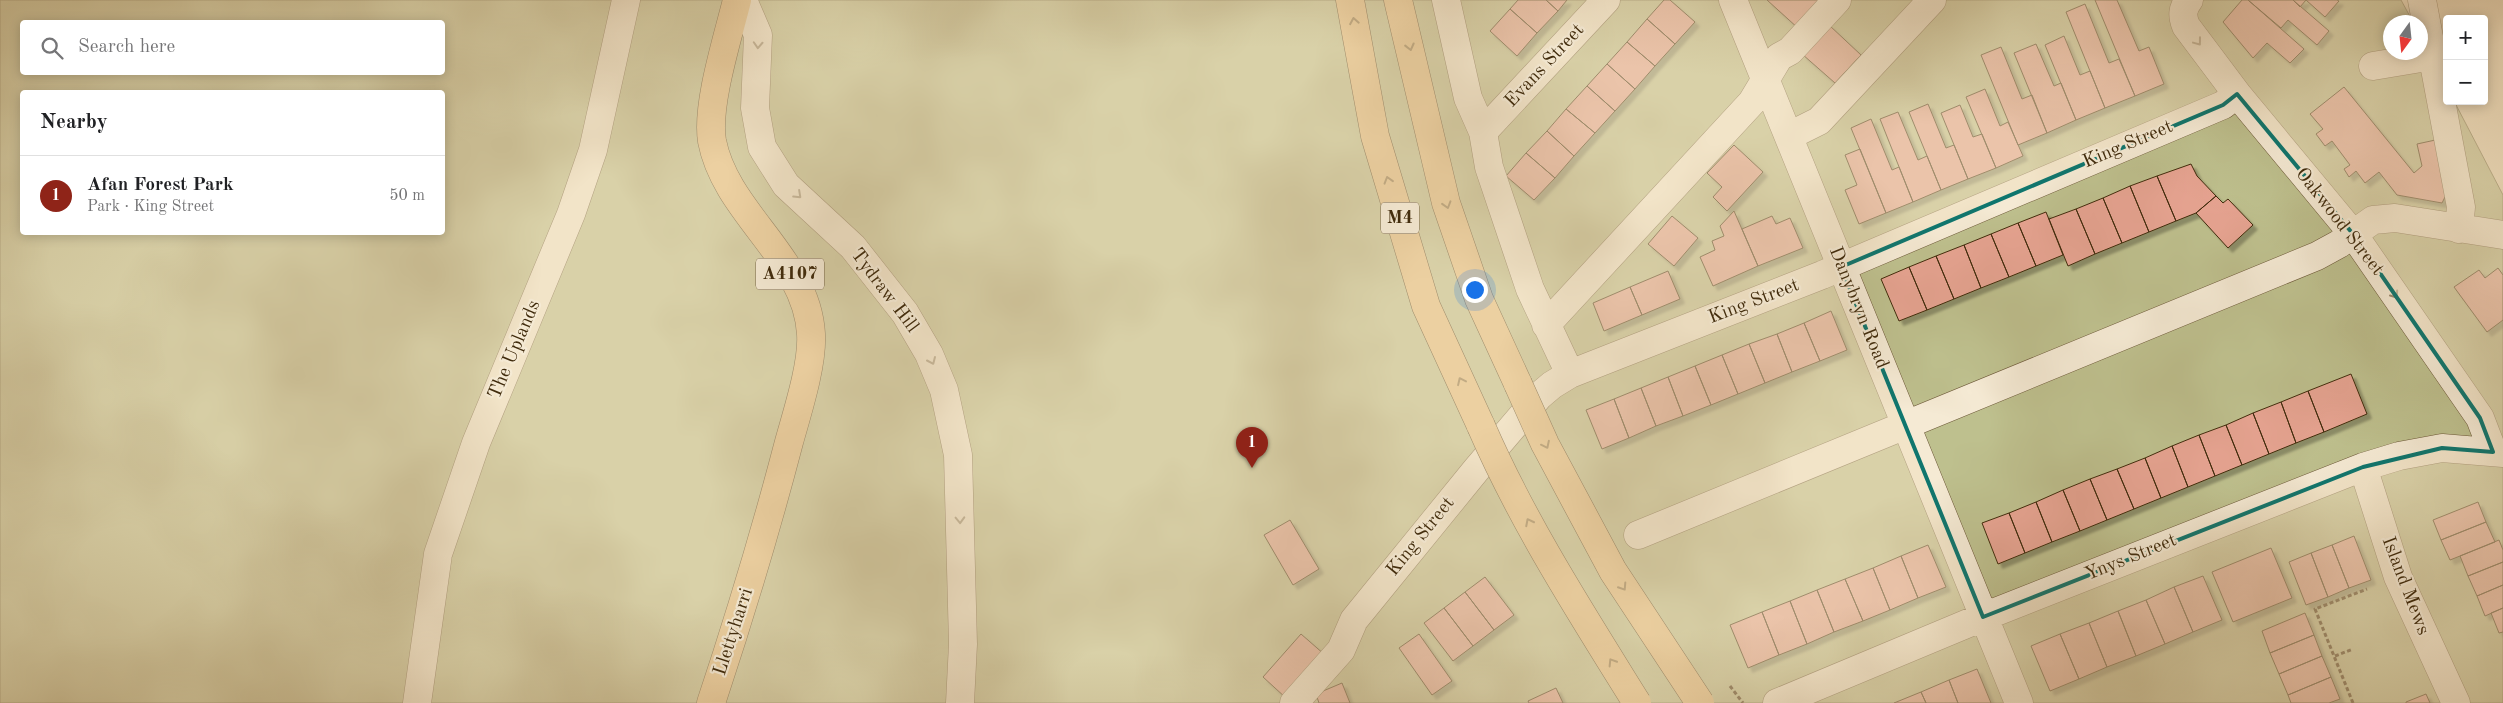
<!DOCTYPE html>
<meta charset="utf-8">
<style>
body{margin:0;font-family:"Old Standard TT",serif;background:#f2f2f2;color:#202124}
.controls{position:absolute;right:15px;top:15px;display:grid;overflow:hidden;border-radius:5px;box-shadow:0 2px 12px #0003}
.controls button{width:45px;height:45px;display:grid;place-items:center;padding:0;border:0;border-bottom:1px solid #e0e0e0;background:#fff;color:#202124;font:25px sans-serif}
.compass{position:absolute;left:2383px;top:15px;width:45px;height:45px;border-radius:50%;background:#fff;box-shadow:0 2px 12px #0003;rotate:195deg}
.you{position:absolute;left:1474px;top:289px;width:18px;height:18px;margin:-12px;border:4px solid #fff;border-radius:50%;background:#1a73e8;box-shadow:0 0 0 8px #1a73e833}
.badge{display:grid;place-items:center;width:32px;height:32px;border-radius:50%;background:#8f2418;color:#fff;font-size:16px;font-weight:700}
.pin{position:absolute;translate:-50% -41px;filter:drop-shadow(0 1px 2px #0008)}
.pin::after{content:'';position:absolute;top:26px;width:18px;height:15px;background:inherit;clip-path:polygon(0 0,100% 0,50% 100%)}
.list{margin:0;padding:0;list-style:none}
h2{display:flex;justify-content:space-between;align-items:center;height:65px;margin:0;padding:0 20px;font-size:21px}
h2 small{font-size:16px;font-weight:400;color:#757577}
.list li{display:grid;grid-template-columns:32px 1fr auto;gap:15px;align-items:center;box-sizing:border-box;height:80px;padding:0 20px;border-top:1px solid #e0e0e0}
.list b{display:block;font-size:19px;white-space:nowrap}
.list p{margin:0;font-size:16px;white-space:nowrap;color:#757577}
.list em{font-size:16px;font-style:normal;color:#757577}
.icon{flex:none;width:28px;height:28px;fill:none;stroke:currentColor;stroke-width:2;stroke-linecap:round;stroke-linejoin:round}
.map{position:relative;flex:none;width:2503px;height:703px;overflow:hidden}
.search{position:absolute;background:#fff;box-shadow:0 2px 12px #0003;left:20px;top:20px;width:425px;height:55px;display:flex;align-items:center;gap:12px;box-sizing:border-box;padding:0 18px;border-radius:5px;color:#757577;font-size:19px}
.panel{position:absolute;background:#fff;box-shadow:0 2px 12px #0003;left:20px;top:90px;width:425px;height:145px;border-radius:5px}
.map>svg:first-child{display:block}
</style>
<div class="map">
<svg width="2503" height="703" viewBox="0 0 2503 703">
<defs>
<filter id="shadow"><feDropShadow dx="4.5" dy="4.5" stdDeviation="1" flood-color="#0004"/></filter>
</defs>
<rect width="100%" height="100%" fill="#efdebd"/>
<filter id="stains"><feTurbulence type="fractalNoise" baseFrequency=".004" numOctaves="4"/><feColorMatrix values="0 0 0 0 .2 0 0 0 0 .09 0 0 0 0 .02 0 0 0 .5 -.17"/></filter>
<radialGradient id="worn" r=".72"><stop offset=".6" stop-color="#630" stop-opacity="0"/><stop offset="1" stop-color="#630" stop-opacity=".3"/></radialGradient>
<path fill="#bec08e" stroke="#7f764d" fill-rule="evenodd" d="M0,0H2401L2413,22H2390V52H2420L2454,101L2503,195V703H0ZM22,22H442V72H22ZM22,92H442V232H22Z"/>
<path fill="#e7a492" stroke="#402b0c" filter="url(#shadow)" d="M1518,0H1546L1558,11L1537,33L1510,9Z
M1546,0H1567L1558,11Z
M1664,0H1670L1695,22L1675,44L1647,19Z
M1767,0H1826L1799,29Z
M2095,0H2117L2139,51L2149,47L2164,84L2135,96Z
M2242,0H2248L2304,49L2290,63L2267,43L2253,58L2223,22Z
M2248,0H2293L2329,31L2317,45L2288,20L2281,28Z
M2293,0H2306L2300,7Z
M2306,0H2337L2339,1L2325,17Z
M2085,4L2109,63L2119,59L2135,96L2105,108L2066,12Z
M1510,9L1537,33L1517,56L1490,31Z
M1647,19L1675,44L1655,66L1627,42Z
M1829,25L1861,55L1835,83L1802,54Z
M2064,36L2080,75L2090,71L2105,108L2076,120L2045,45Z
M1627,42L1655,66L1635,89L1607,64Z
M2036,44L2054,86L2061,83L2076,120L2047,133L2014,53Z
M2001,47L2022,99L2032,95L2047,133L2018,145L1981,55Z
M1607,64L1635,89L1615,111L1587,86Z
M1587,86L1615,111L1595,133L1566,109Z
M2344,87L2414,173L2422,166L2417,144L2440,139L2448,191L2442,203L2397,195L2379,172L2365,183L2356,171L2349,177L2344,169L2350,165L2332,141L2325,146L2316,134L2323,129L2310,114Z
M1985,89L2000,126L2008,122L2023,156L1996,168L1966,97Z
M1928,104L1946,148L1954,145L1968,179L1941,190L1909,112Z
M1960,105L1973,137L1982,134L1996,168L1968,179L1941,113Z
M1566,109L1595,133L1574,156L1547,131Z
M1898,112L1918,160L1927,156L1941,190L1913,202L1880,119Z
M1871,119L1892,170L1899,167L1913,202L1886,213L1851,128Z
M1547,131L1574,156L1555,178L1526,153Z
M1734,145L1763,172L1727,211L1713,197L1722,187L1707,173Z
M1860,149L1886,213L1859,224L1845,190L1857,185L1845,155Z
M1526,153L1555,178L1534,200L1506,176Z
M2191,164L2197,176L2216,196L2196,213L2176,221L2157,176Z
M2157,176L2176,221L2149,232L2130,186Z
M2130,186L2149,232L2122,243L2103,198Z
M2216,196L2223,203L2228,199L2253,225L2228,248L2196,213Z
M2103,198L2122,243L2095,254L2076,209Z
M2076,209L2095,254L2068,266L2049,219Z
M1734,211L1758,266L1713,286L1700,257L1715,250L1712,241L1724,236L1720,226Z
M2046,212L2063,255L2036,266L2018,223Z
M1672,216L1698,238L1674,266L1648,244Z
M1772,216L1776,224L1790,218L1803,248L1758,266L1742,229Z
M2018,223L2036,266L2009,277L1991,234Z
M1991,234L2009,277L1981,288L1964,245Z
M1964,245L1981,288L1954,299L1936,256Z
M1936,256L1954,299L1927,310L1909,267Z
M1909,267L1927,310L1899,321L1881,279Z
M2498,268L2503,275V320L2487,332L2454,287L2479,270L2485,278Z
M1668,271L1680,299L1642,315L1630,287Z
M1630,287L1642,315L1604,331L1593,303Z
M1831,311L1847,350L1820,361L1804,323Z
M1804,323L1820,361L1792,372L1777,334Z
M1777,334L1792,372L1765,383L1749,344Z
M1749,344L1765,383L1738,394L1722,355Z
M1722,355L1738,394L1711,405L1695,366Z
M1695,366L1711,405L1683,416L1668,377Z
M2351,374L2367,414L2324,432L2308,391Z
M1668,377L1683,416L1656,426L1641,388Z
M1641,388L1656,426L1629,438L1614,399Z
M2308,391L2324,432L2296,443L2281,402Z
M1614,399L1629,438L1602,449L1586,410Z
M2281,402L2296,443L2269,454L2253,413Z
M2253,413L2269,454L2242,465L2226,425Z
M2226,425L2242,465L2215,476L2199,435Z
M2199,435L2215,476L2188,487L2172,446Z
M2172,446L2188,487L2161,498L2145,458Z
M2145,458L2161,498L2134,509L2117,469Z
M2117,469L2134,509L2107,520L2090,479Z
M2090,479L2107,520L2080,531L2063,490Z
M2063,490L2080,531L2052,542L2036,502Z
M2036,502L2052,542L2025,553L2009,513Z
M2478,502L2486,522L2441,540L2433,520Z
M2009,513L2025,553L1998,564L1982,523Z
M1290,520L1319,569L1293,585L1264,535Z
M2486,522L2495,542L2450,560L2441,540Z
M2354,536L2371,580L2349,588L2332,545Z
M2499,540L2503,550V562L2468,576L2460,556Z
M1928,545L1946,587L1918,598L1901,556Z
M2332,545L2349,588L2328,597L2311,553Z
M2271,548L2292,598L2233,622L2212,572Z
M2311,553L2328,597L2306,605L2289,562Z
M1901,556L1918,598L1890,610L1873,568Z
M2503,562V585L2477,596L2468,576Z
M1873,568L1890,610L1863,621L1845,579Z
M2203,576L2222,620L2193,632L2174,587Z
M1485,577L1514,615L1494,630L1465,592Z
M1845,579L1863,621L1834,632L1817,590Z
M2503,585V608L2485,616L2477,596Z
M2174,587L2193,632L2165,644L2146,600Z
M1817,590L1834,632L1807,644L1790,601Z
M1465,592L1494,630L1473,646L1444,608Z
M2146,600L2165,644L2136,656L2118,611Z
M1790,601L1807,644L1779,655L1762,612Z
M1444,608L1473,646L1453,661L1424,623Z
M2503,608V632L2499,633L2491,613Z
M2118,611L2136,656L2107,667L2089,623Z
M1762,612L1779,655L1748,668L1730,625Z
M2305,613L2314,635L2270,653L2262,631Z
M2089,623L2107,667L2079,679L2060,634Z
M1301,634L1325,655L1286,698L1263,677Z
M1419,634L1452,681L1432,695L1399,648Z
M2060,634L2079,679L2050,691L2031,646Z
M2314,635L2322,656L2279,674L2270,653Z
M2322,656L2331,677L2288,695L2279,674Z
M1977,669L1991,703H1958L1949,680Z
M2331,677L2340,699L2329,703H2291L2288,695Z
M1949,680L1958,703H1926L1921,692Z
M1342,683L1350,703H1319L1316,694Z
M1556,688L1563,703H1529L1528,701Z
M1921,692L1926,703H1894Z
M2426,694L2430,703H2406V702Z"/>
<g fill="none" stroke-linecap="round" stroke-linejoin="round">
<g stroke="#6c5838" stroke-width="29">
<path id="minor" d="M743,0L758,35L755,108L762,147L786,185L853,247L905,313L929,354L944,390L958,455L963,644L960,703
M1446,0L1468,98L1483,132L1489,167L1530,289L1570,374
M1733,0L2019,703
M2189,0C2182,9 2182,16 2186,26L2237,94L2353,234L2480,418L2493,452
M2422,0L2461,207L2459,229
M2373,66L2433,56
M1483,132L1606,0
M1789,136L1819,121L1932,0
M1546,325L1752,102L1779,57L1790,51L1837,0
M2363,467L2398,577L2456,703
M1638,535L2317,256L2339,244L2373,220L2395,218L2503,235
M417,703L438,554L476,443L571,214L593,150L626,0
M1294,703L1341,650L1354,620L1476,470L1539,396L1552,385L1570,374L1822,275L2223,105L2237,94
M1777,703L1983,617L2363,467L2399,456L2442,448L2503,453"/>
</g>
<g stroke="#402b0c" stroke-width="29">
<path id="major" d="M711,703C740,616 766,530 789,442C797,413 813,364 811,334C807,258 726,214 712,141C706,105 728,37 737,0"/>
</g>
<g stroke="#402b0c" stroke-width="29">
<path id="highway" d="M1350,0L1375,136L1426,306L1481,426
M1398,0L1446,203L1479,299L1518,384"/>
</g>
<path stroke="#402b0c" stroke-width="3" stroke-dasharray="4 2.5" stroke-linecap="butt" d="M2335,656L2353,649
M1730,686L1743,703
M2353,703L2315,609L2367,589"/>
<use href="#minor" stroke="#f5ead4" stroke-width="28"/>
<use href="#major" stroke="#e8bf7e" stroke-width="28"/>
<use href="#highway" stroke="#e8bf7e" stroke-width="28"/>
<g stroke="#402b0c" stroke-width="29" stroke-linecap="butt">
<path id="highway-bridge" d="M1518,384L1545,444L1613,571L1700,703
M1481,426C1523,523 1581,613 1637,703"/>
</g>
<use href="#highway-bridge" stroke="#e8bf7e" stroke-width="28"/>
</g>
<defs><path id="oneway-chevron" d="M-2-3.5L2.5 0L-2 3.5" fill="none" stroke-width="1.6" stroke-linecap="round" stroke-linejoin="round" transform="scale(1.25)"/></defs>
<g stroke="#8c6e3f">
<use href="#oneway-chevron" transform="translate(1354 21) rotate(-100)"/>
<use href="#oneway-chevron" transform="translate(1410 47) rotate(76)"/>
<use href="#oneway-chevron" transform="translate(1388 180) rotate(-107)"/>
<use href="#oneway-chevron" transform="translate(1447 205) rotate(73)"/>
<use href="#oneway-chevron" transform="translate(1461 381) rotate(-115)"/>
<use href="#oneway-chevron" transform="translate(1546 445) rotate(64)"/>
<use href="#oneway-chevron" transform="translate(1529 522) rotate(-117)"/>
<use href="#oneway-chevron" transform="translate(1623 587) rotate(57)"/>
<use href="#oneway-chevron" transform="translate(1612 662) rotate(-122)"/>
</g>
<g stroke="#9a8a70">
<use href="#oneway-chevron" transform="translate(2198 42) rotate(53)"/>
<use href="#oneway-chevron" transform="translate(758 45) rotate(93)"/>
<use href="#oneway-chevron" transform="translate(798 195) rotate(43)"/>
<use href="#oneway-chevron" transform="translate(2395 295) rotate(55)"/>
<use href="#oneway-chevron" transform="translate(932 361) rotate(66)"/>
<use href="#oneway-chevron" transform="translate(960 520) rotate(88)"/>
</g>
<path d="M0 0H2503V703H0ZM2237,94L2353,234L2480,418L2493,452L2442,448L2363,467L1983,617L1841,267L2223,105Z" fill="#efdebd" fill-opacity=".55" fill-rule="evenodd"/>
<path fill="none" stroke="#0f766e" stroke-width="4" stroke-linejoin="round" d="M2237,94L2353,234L2480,418L2493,452L2442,448L2363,467L1983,617L1841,267L2223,105Z"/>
<g text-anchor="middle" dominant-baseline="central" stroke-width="4.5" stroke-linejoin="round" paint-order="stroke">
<g fill="#f5ead4" stroke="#766448" stroke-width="1">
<rect x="1381" y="202.5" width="38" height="31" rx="4"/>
<rect x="756" y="258.5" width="68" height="31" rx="4"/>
</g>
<g font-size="18" font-weight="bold" fill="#402b0c">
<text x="1400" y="218">M4</text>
<text x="790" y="274">A4107</text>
</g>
<g font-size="19" fill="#402b0c" stroke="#f5ead4">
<text transform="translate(1545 66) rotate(-47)">Evans Street</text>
<text transform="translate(2128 145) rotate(-23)">King Street</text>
<text transform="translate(2339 222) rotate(52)">Oakwood Street</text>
<text transform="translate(884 291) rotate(53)">Tydraw Hill</text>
<text transform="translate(1754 302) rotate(-21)">King Street</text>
<text transform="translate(1858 308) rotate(68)">Danybryn Road</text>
<text transform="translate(515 350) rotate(-67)">The Uplands</text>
<text transform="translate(1421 537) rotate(-51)">King Street</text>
<text transform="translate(2131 558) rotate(-22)">Ynys Street</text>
<text transform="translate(2405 586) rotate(69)">Island Mews</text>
<text transform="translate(734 632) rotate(-72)">Llettyharri</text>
</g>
</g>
<rect width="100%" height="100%" filter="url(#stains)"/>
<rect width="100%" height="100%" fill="url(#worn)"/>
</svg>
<div class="controls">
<button>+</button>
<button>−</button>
</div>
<svg class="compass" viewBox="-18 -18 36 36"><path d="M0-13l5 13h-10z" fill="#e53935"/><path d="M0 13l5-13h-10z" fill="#757577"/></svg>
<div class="you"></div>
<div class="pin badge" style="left:1252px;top:468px">1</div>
<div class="search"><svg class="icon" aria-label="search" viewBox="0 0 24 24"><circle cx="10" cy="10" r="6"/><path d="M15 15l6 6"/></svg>Search here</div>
<section class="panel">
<h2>Nearby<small></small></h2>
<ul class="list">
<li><span class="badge">1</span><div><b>Afan Forest Park</b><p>Park · King Street</p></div><em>50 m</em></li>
</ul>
</section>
</div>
